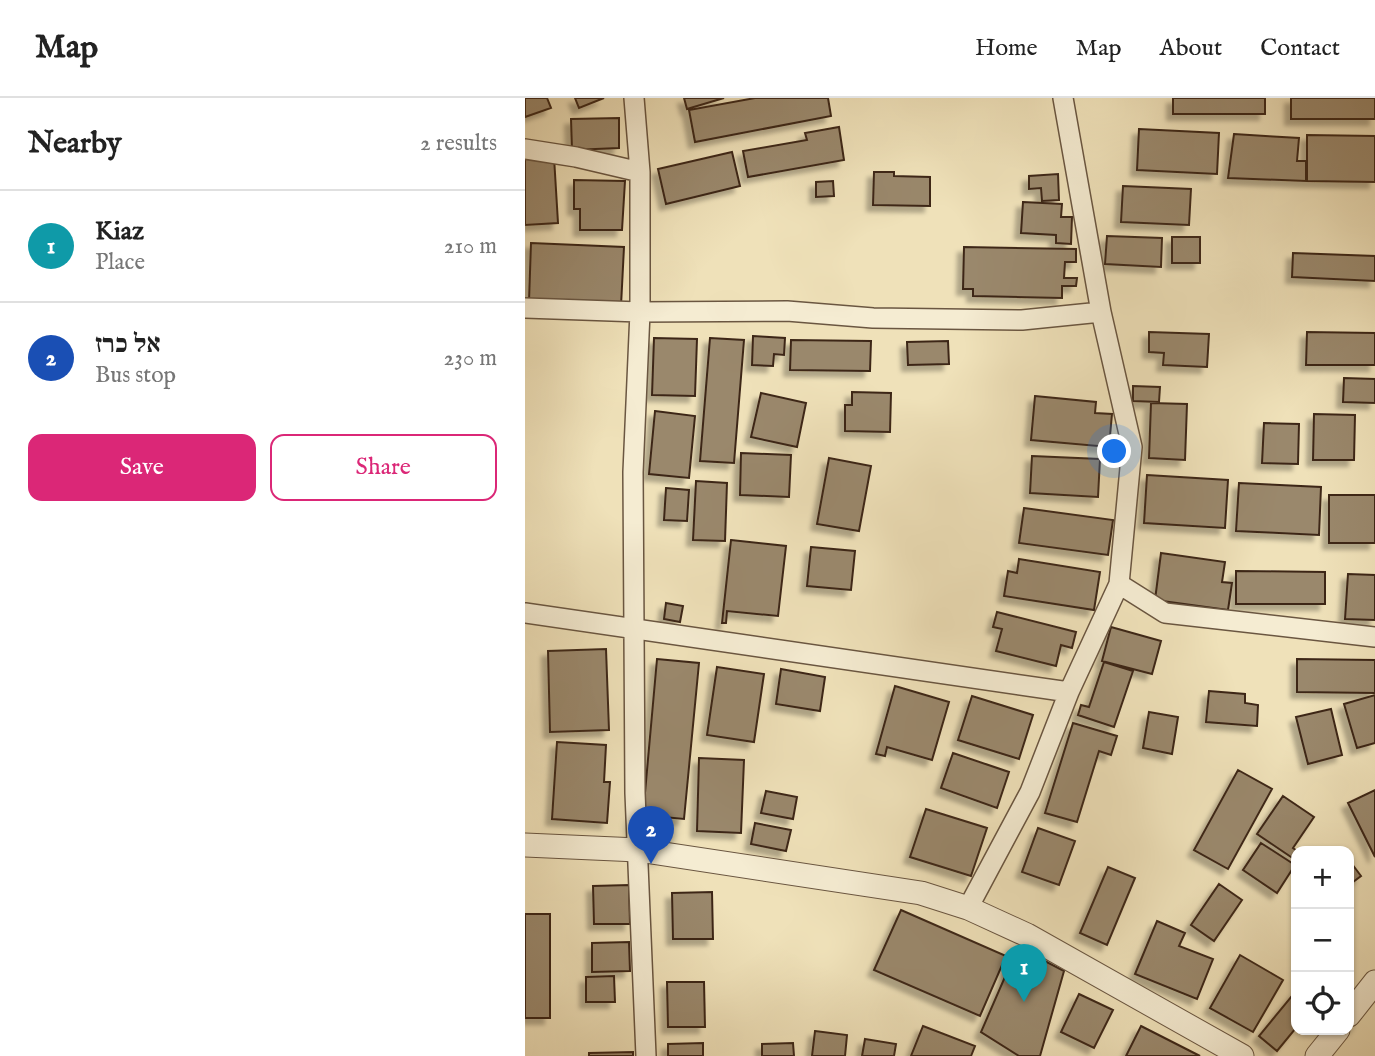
<!DOCTYPE html>
<meta charset="utf-8">
<style>
body{margin:0;font-family:"IM FELL English","Frank Ruhl Libre",serif;background:#f2f2f2;color:#222}
.controls{position:absolute;right:21px;bottom:21px;display:grid;overflow:hidden;border-radius:14px;box-shadow:0 2px 5px #0004}
.controls button{width:63px;height:63px;display:grid;place-items:center;padding:0;border:0;border-bottom:2px solid #e0e0e0;background:#fff;color:#222;font:35px sans-serif}
.you{position:absolute;left:590px;top:354px;width:24px;height:24px;margin:-18px;border:5px solid #fff;border-radius:50%;background:#1a73e8;box-shadow:0 0 0 10px #1a73e833}
.badge{display:grid;place-items:center;width:46px;height:46px;border-radius:50%;background:#db2777;color:#fff;font-size:23px;font-weight:700}
.pin{position:absolute;translate:-50% -58px;filter:drop-shadow(0 2px 4px #0008)}
.pin::after{content:'';position:absolute;top:37px;width:24px;height:21px;background:inherit;clip-path:polygon(0 0,100% 0,50% 100%)}
.list{margin:0;padding:0;list-style:none}
h2{display:flex;justify-content:space-between;align-items:center;height:91px;margin:0;padding:0 28px;font-size:30px}
h2 small{font-size:23px;font-weight:400;color:#767676}
.list li{display:grid;grid-template-columns:46px 1fr auto;gap:21px;align-items:center;box-sizing:border-box;height:112px;padding:0 28px;border-top:2px solid #e0e0e0}
.list b{display:block;font-size:26px;white-space:nowrap}
.list p{margin:0;font-size:23px;white-space:nowrap;color:#767676}
.list em{font-size:23px;font-style:normal;color:#767676}
.actions{display:flex;gap:14px;padding:21px 28px}
.actions a{flex:1;padding:16px 0;border:2px solid #db2777;border-radius:14px;text-align:center;font-size:24px;color:#db2777}
.actions .main{background:#db2777;color:#fff}
.icon{flex:none;width:38px;height:38px;fill:none;stroke:currentColor;stroke-width:2;stroke-linecap:round;stroke-linejoin:round}
.map{position:relative;flex:none;width:850px;height:958px;overflow:hidden}
header{display:flex;align-items:center;gap:42px;box-sizing:border-box;height:98px;padding:0 35px;background:#fff;border-bottom:2px solid #e0e0e0}
header strong{font-size:33px}
nav{display:flex;gap:38px;margin-inline-start:auto;font-size:24px}
main{display:flex}
aside{flex:1;background:#fff}
.map>svg:first-child{display:block}
</style>
<header>
<strong>Map</strong>
<nav><a>Home</a><a>Map</a><a>About</a><a>Contact</a></nav>
</header>
<main>
<aside>
<h2>Nearby<small>2 results</small></h2>
<ul class="list">
<li><span class="badge" style="background:#0f9aa8">1</span><div><b>Kiaz</b><p>Place</p></div><em>210 m</em></li>
<li><span class="badge" style="background:#1a4fb4">2</span><div><b>אל כרז</b><p>Bus stop</p></div><em>230 m</em></li>
</ul>
<div class="actions"><a class="main">Save</a><a>Share</a></div>
</aside>
<div class="map">
<svg width="850" height="958" viewBox="0 0 850 958">
<defs>
<filter id="shadow"><feDropShadow dx="-6" dy="6" stdDeviation="2" flood-color="#0004"/></filter>
</defs>
<rect width="100%" height="100%" fill="#efe1b9"/>
<filter id="stains"><feTurbulence type="fractalNoise" baseFrequency=".00286" numOctaves="4"/><feColorMatrix values="0 0 0 0 .2 0 0 0 0 .09 0 0 0 0 .02 0 0 0 .5 -.17"/></filter>
<radialGradient id="worn" r=".72"><stop offset=".6" stop-color="#630" stop-opacity="0"/><stop offset="1" stop-color="#630" stop-opacity=".3"/></radialGradient>
<path fill="#9a886c" stroke="#3d2719" stroke-width="2" filter="url(#shadow)" d="M0,0H22L26,10L0,19Z
M50,0H79L54,10Z
M159,0H199L162,11Z
M230,0H303L306,18L170,44L164,12Z
M648,0H740V16H648Z
M766,0H850V21H766Z
M94,20V50L47,52L46,21Z
M314,29L319,62L223,79L218,53L282,42L280,35Z
M614,31L694,35L692,76L612,72Z
M709,36L774,40L772,63H781V83L703,80Z
M782,37L850,38V84L782,83Z
M207,54L215,88L141,106L133,71Z
M29,59L33,125L0,127V61Z
M349,74H369V78L405,79V108L348,107Z
M533,76L534,102L517,103L516,90L504,91V78Z
M49,82L100,83L97,132H55V111H49Z
M308,83L309,98L291,99V84Z
M598,88L666,91L664,127L596,124Z
M498,104L537,106L536,119H547L546,146L531,145V137L496,135Z
M582,138L637,140L636,169L580,166Z
M647,139H675V165H647Z
M6,145L99,149L96,208L4,203Z
M439,149L551,151V164H540L539,180H552L551,188H537V200L448,198V191H438Z
M768,155L850,158V183L767,179Z
M624,234L684,236L682,269L638,267L639,255L624,254Z
M782,234L850,235V267H781Z
M228,238L260,240L259,257L249,256L248,268L227,267Z
M129,240L172,241L170,298L127,297Z
M185,240L219,242L209,365L175,363Z
M266,242L346,243L345,273L265,272Z
M423,243L424,266L383,267L382,244Z
M819,280L850,281V305L818,304Z
M608,288L635,289L634,304L608,303Z
M327,294L366,295L365,334L320,333V307H327Z
M236,295L281,305L272,349L226,339Z
M510,298L571,304L570,315L587,316L584,349L506,342Z
M626,305L662,306L660,362L624,360Z
M130,313L170,318L164,380L124,376Z
M789,316L830,317L829,362H788Z
M739,325L774,326L773,366L737,365Z
M216,355L266,357L264,399L215,397Z
M507,358L575,361L573,399L505,395Z
M304,360L346,368L334,433L292,426Z
M622,377L703,382L700,430L619,425Z
M171,383L202,385L200,443L168,442Z
M714,385L796,389L794,437L711,433Z
M141,390L164,392L162,423L139,422Z
M804,397H850V445H804Z
M499,410L588,422L583,457L494,445Z
M206,442L261,448L253,518L202,513L201,525H197Z
M286,449L330,453L326,492L282,488Z
M636,455L700,464L697,484L707,485L703,512L630,502Z
M494,461L575,474L569,512L479,498L483,473L492,475Z
M711,473L800,474V506H711Z
M823,476L850,477V522L820,521Z
M141,505L158,508L155,524L139,521Z
M472,514L551,534L547,550L536,547L531,568L471,553L477,531L468,529Z
M586,529L636,543L627,576L577,563Z
M81,551L84,632L25,634L23,553Z
M132,561L174,565L159,721L118,717Z
M772,561L850,562V595L772,594Z
M579,564L608,573L589,629L553,617L556,607L564,609Z
M192,569L239,576L229,644L182,637Z
M256,571L300,579L295,613L251,606Z
M370,588L424,604L407,662L362,649L360,658L351,656Z
M684,593L720,596V605L733,607L732,628L681,624Z
M850,597V645L832,650L819,606Z
M447,598L508,617L494,661L433,642Z
M806,611L817,657L783,666L771,619Z
M624,614L653,619L647,656L618,650Z
M548,625L592,638L586,657L574,653L552,724L520,715Z
M32,644L81,647L79,684H85L82,725L27,721Z
M428,655L484,674L472,710L416,690Z
M174,660L219,662L216,735L172,733Z
M713,672L747,691L703,771L669,752Z
M850,692V759L823,705Z
M241,693L272,699L268,721L236,715Z
M758,698L789,719L768,750L772,753L769,761L732,736Z
M401,711L462,730L446,778L385,759Z
M230,725L266,732L261,753L226,746Z
M513,730L550,743L534,787L497,774Z
M736,745L770,767L752,795L718,772Z
M824,762L836,778L824,787Z
M583,769L610,780L582,847L555,835Z
M694,786L717,802L689,843L666,827Z
M104,787L105,826H69L68,788Z
M187,794L188,841H148L147,795Z
M376,812L481,858L455,918L349,872Z
M0,816H25V920H0Z
M632,823L660,835L654,848L688,861L672,901L610,876Z
M104,844L105,873L67,874V845Z
M493,849L539,873L515,958H494L456,934Z
M715,857L758,882L728,934L685,910Z
M89,878L90,904H61V879Z
M142,884H179L180,929H143Z
M771,893V930L752,953L734,938Z
M554,896L588,912L569,950L536,934Z
M398,928L450,948L446,958H386Z
M616,928L675,958H601Z
M290,933L322,937L320,958H287Z
M340,941L371,946L369,958H337Z
M178,945V958H143V946Z
M268,945L269,958H237V946Z
M108,954V958H64V955Z"/>
<g fill="none" stroke-linecap="round" stroke-linejoin="round">
<g stroke="#6a5641" stroke-width="22">
<path id="minor" d="M109,0L115,74V214L108,374L110,695L121,958
M0,51L51,59L115,74
M0,210L115,214L262,213L348,220L497,222L576,214
M594,486L640,515L850,539
M0,515L544,594
M443,810L505,694L544,594L594,486L607,349L576,214L538,0"/>
</g>
<g stroke="#6a5641" stroke-width="25">
<path id="tertiary" d="M0,747L113,752L396,795L443,810L502,837L717,958
M824,917L850,884
M792,958L813,932"/>
</g>
<use href="#minor" stroke="#f5ecd2" stroke-width="19"/>
<use href="#tertiary" stroke="#f5ecd2" stroke-width="23"/>
</g>
<rect width="100%" height="100%" filter="url(#stains)"/>
<rect width="100%" height="100%" fill="url(#worn)"/>
</svg>
<div class="controls">
<button>+</button>
<button>−</button>
<button><svg class="icon" aria-label="locate" viewBox="0 0 24 24"><circle cx="12" cy="12" r="6"/><path d="M12 2v4M12 18v4M2 12h4M18 12h4"/></svg></button>
</div>
<div class="you"></div>
<div class="pin badge" style="left:499px;top:904px;background:#0f9aa8">1</div>
<div class="pin badge" style="left:126px;top:766px;background:#1a4fb4">2</div>
</div>
</main>
